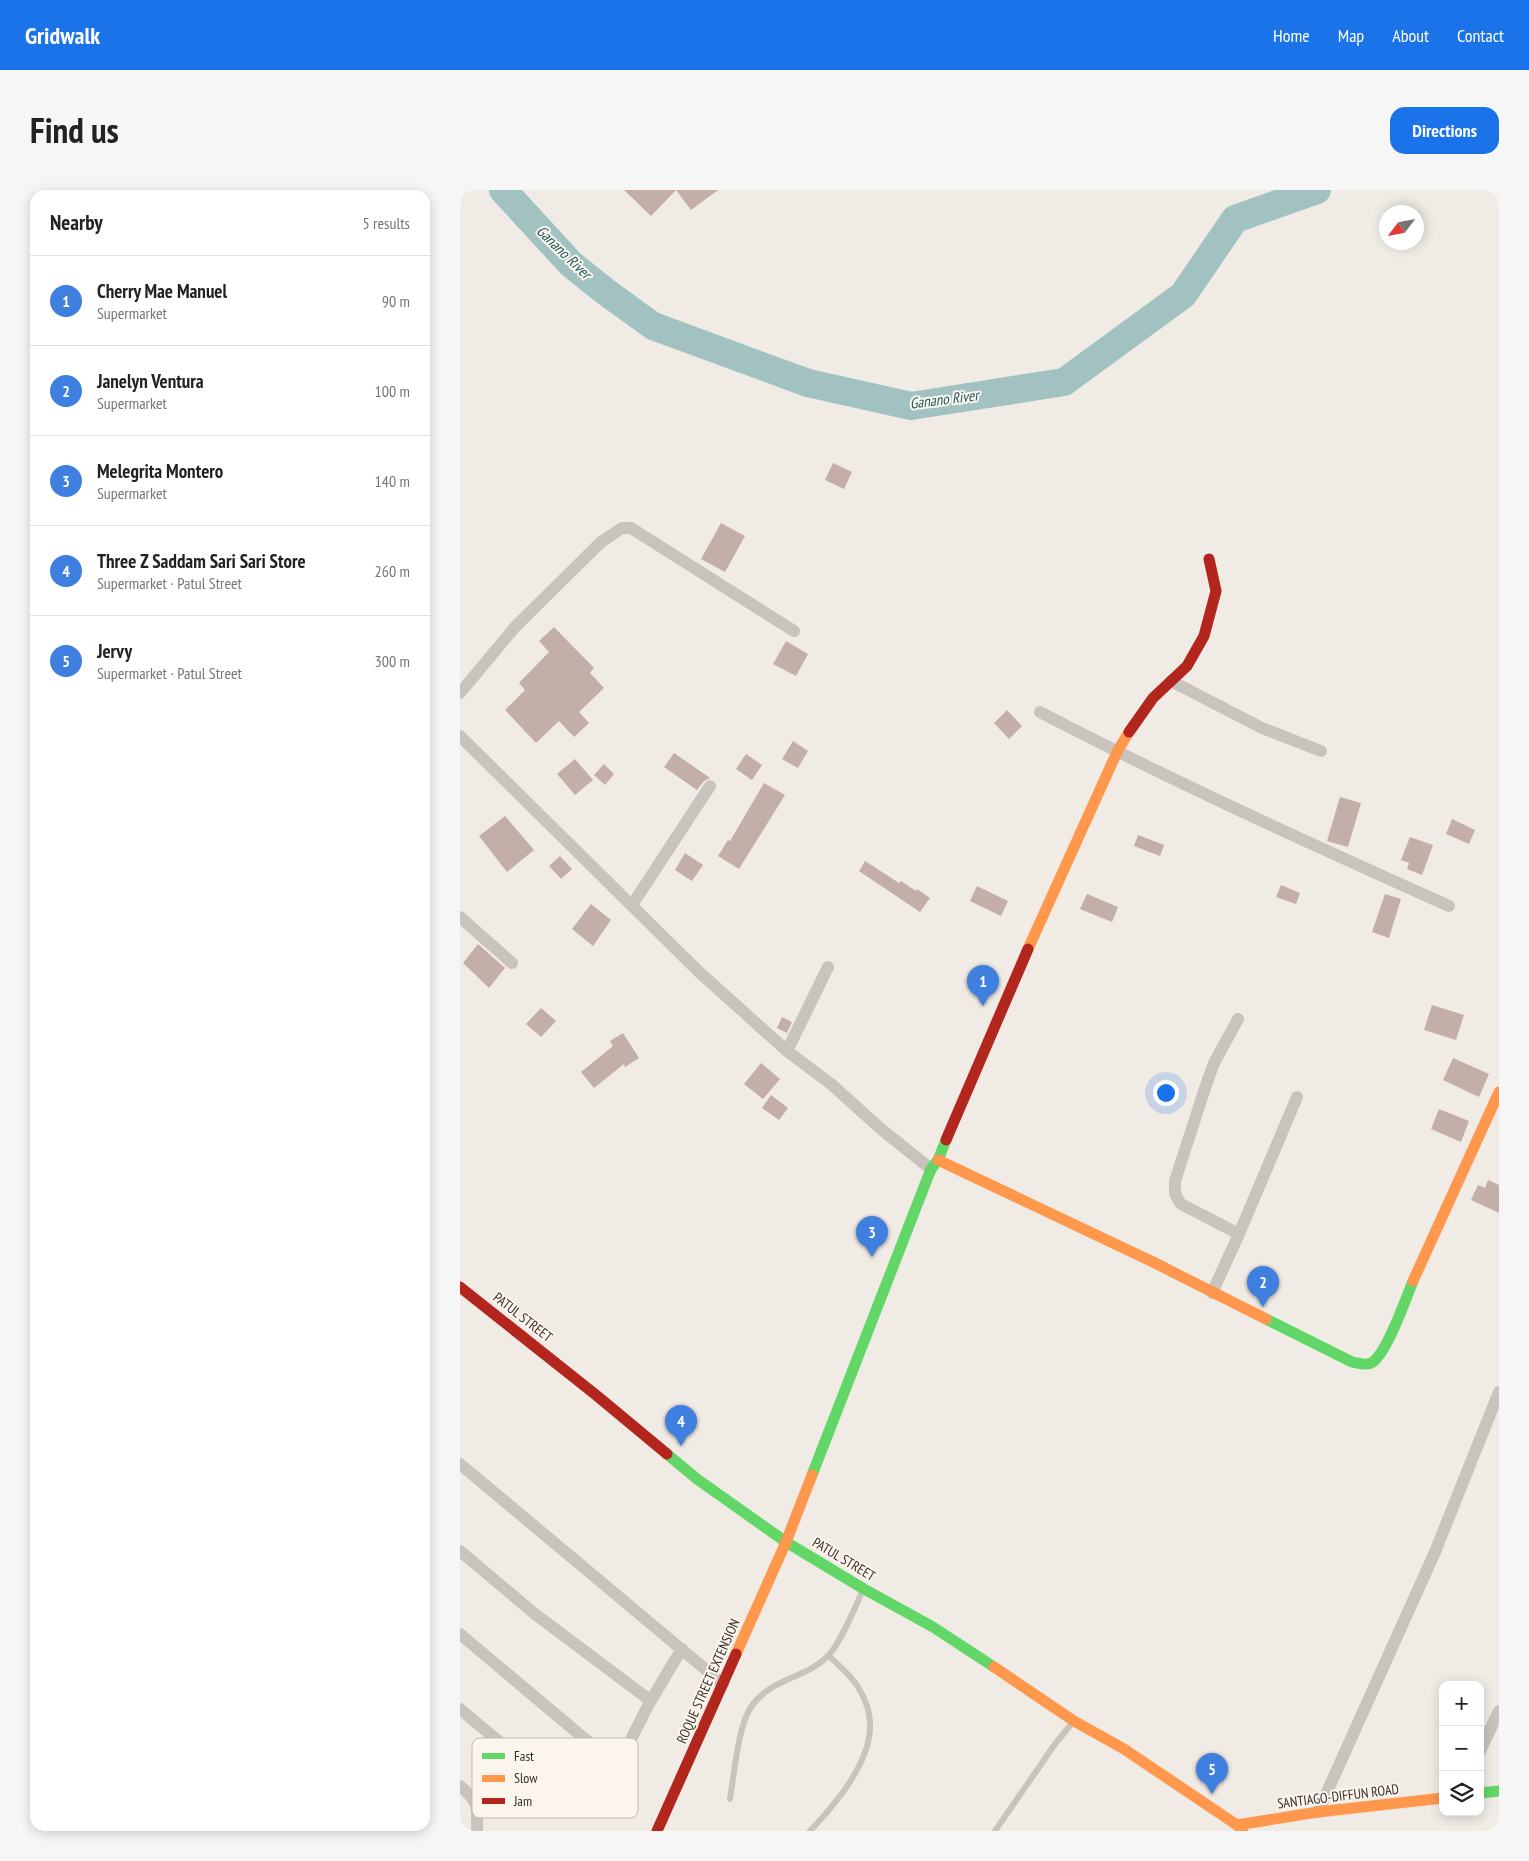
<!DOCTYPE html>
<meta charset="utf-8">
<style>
body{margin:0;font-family:"PT Sans Narrow",sans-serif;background:#f6f6f6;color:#222}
.controls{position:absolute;right:15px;bottom:15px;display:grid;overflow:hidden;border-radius:10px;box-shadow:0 2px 12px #0003}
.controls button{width:45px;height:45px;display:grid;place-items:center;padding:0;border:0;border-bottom:1px solid #e0e0e0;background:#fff;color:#222;font:25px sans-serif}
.compass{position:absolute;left:919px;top:15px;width:45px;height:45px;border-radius:50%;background:#fff;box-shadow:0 2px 12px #0003;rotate:238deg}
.you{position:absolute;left:705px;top:902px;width:18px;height:18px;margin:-12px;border:4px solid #fff;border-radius:50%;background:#1a73e8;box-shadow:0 0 0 8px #1a73e833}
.badge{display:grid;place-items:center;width:32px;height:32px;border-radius:50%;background:#1a73e8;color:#fff;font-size:16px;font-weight:700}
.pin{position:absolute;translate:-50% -41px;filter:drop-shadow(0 1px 2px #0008)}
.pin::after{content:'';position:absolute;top:26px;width:18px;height:15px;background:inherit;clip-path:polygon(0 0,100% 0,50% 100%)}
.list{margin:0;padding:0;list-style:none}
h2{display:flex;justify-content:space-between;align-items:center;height:65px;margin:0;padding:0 20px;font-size:21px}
h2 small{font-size:16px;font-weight:400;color:#767676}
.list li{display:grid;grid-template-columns:32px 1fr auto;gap:15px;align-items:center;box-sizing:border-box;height:90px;padding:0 20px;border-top:1px solid #e0e0e0}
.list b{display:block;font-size:19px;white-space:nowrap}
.list p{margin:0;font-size:16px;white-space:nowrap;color:#767676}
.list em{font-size:16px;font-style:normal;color:#767676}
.icon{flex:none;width:28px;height:28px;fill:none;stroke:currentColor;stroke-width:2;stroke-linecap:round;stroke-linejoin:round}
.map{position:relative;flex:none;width:1039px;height:1641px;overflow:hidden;border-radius:15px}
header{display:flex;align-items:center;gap:30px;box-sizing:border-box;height:70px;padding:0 25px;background:#1a73e8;color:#fff}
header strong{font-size:24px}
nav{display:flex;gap:28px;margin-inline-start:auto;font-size:18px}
.intro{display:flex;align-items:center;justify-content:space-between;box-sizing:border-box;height:120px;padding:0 30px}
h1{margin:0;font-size:35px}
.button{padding:12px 22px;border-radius:15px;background:#1a73e8;color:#fff;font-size:18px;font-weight:700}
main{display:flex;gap:30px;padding:0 30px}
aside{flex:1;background:#fff;border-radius:15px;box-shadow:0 2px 12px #0003}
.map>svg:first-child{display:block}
</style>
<header>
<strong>Gridwalk</strong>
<nav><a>Home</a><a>Map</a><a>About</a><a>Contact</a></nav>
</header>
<div class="intro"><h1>Find us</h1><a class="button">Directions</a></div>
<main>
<aside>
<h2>Nearby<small>5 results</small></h2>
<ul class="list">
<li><span class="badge" style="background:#3f7fe0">1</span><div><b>Cherry Mae Manuel</b><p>Supermarket</p></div><em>90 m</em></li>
<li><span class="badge" style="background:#3f7fe0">2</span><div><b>Janelyn Ventura</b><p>Supermarket</p></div><em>100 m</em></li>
<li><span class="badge" style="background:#3f7fe0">3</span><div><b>Melegrita Montero</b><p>Supermarket</p></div><em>140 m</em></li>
<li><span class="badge" style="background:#3f7fe0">4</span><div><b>Three Z Saddam Sari Sari Store</b><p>Supermarket · Patul Street</p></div><em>260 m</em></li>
<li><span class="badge" style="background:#3f7fe0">5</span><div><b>Jervy</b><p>Supermarket · Patul Street</p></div><em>300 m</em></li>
</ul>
</aside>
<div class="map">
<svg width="1039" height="1641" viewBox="0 0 1039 1641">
<rect width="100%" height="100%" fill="#f0ebe5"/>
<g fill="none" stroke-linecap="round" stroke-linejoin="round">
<path stroke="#a1c2c1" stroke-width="28" d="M43,0L111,74L146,102L193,136L348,193L451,216L604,192L723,105L775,29L857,0"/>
</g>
<path fill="#c3afa7" d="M164,0H216L191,26Z
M216,0H258L231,20Z
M373,273L392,282L384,299L365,290Z
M261,333L285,346L265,382L241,369Z
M94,437L134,478L130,483L144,498L119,522L129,533L114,547L99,531L76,553L45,520L65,500L59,493L89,462L79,451Z
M326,451L348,464L336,486L313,474Z
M547,520L562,536L549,549L534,533Z
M333,551L348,561L338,578L322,569Z
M214,563L250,588L244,591L237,600L204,577Z
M286,564L302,575L292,590L276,579Z
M115,569L133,590L115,605L97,584Z
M144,574L154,584L145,595L134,585Z
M304,593L325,605L279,679L258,666L268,650L270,651Z
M880,607L901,613L888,657L867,651Z
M45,626L74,660L47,682L19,646Z
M992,629L1015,640L1009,654L986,644Z
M678,645L704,655L700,666L674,656Z
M950,647L973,655L962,685L947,679L949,673L941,670Z
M225,663L243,675L232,691L215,680Z
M100,666L112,679L101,689L89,676Z
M405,671L439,693L441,691L456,701L457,699L470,708L460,722L399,681Z
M821,695L840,703L836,714L816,707Z
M517,696L548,711L541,726L510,711Z
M627,704L658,717L652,732L620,719Z
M925,704L941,709L929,748L912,742Z
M131,714L151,730L133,756L112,739Z
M18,754L45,778L29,798L3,773Z
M972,815L1004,825L996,850L964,840Z
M81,818L96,831L81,847L66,834Z
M322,827L332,832L327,843L317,838Z
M163,843L179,868L165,877L164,874L134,898L121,882L153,856L150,851Z
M993,868L1029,884L1019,907L983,890Z
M301,873L320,889L303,909L284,894Z
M311,905L328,918L319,930L302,918Z
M979,919L1009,931L1001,952L971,939Z
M1028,990L1039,995V1023L1011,1010L1018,995L1025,998Z"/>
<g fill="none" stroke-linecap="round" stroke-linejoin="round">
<path stroke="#c9c3be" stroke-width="6" d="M270,1609C274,1586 278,1536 291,1517C311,1488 344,1489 367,1467C380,1455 395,1417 403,1400
M350,1641C375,1615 412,1571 410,1533C410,1521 404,1507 398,1497C391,1485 379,1476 369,1466
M535,1641L595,1554L613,1532"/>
<path stroke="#c9c3be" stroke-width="12" d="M711,491L802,538L861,561
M0,503L55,437L141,352L162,338H171L334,441
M580,522C714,592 851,654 989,716
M0,546L238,781L327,861L371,894L421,939L471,979
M172,715L250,596
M0,727L52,773
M778,829L754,873L746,895L715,991V1004L721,1014L779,1044
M327,861L368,777
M752,1103L779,1044L837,907
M0,1274L263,1494
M0,1361L75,1424L191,1511
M0,1444L156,1575
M0,1519L104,1606C112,1608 121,1614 129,1609C150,1598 178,1534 190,1512C201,1494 211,1476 222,1459
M1020,1561L1039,1521
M0,1596C20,1613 17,1616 17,1641
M858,1622L975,1362L1039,1202"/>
<path stroke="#63d668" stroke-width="11" d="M806,1129L892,1172C898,1173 905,1176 911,1173C926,1166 946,1108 953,1091
M207,1264L237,1289L326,1352L404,1399L473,1437L534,1477
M352,1285L471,979L478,970L486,950
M1020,1603L1039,1601"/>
<path stroke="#ff974d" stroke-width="11" d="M568,759L657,562L669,542
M478,970L693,1072L806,1129
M953,1091L1039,902
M276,1464L326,1352L352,1285
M534,1477L614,1531L664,1559L777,1635L783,1641
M777,1635L858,1622L983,1608"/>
<path stroke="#b3261e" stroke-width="11" d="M669,542L693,508L727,476L744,446L756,401L749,369
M486,950L568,759
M0,1097L136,1205L207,1264
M197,1641L276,1464"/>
</g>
<g text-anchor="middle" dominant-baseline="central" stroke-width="4" stroke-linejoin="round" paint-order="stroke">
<g font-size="14" fill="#3b302b" stroke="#fbf5ee">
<text transform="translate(63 1127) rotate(38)">PATUL STREET</text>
<text transform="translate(384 1369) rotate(31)">PATUL STREET</text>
<text transform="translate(248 1491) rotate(-66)">ROQUE STREET EXTENSION</text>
<text transform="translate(878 1606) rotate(-7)">SANTIAGO-DIFFUN ROAD</text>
</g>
<g font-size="15" font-style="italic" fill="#1f5a5e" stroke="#fbf5ee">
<text transform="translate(104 62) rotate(44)">Ganano River</text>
<text transform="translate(484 209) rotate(-7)">Ganano River</text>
</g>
</g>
<rect x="12" y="1548" width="166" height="80" rx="8" fill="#fbf5ee" stroke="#c1bab4" stroke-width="1"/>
<rect x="22" y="1563" width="23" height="6" fill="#63d668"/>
<rect x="22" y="1585" width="23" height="7" fill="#ff974d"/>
<rect x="22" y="1608" width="23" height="6" fill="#b3261e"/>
<g font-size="14" fill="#3b302b">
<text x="54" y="1571">Fast</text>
<text x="54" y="1593">Slow</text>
<text x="54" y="1616">Jam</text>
</g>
</svg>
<div class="controls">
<button>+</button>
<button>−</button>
<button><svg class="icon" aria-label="layers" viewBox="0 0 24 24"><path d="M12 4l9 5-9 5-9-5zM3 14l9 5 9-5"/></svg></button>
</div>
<svg class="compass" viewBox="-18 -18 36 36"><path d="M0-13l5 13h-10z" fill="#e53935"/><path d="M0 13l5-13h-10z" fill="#767676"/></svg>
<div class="you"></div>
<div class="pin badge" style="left:523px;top:816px;background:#3f7fe0">1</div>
<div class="pin badge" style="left:803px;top:1117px;background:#3f7fe0">2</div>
<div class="pin badge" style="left:412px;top:1067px;background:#3f7fe0">3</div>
<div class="pin badge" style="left:221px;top:1256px;background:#3f7fe0">4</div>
<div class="pin badge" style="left:752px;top:1604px;background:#3f7fe0">5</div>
</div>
</main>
